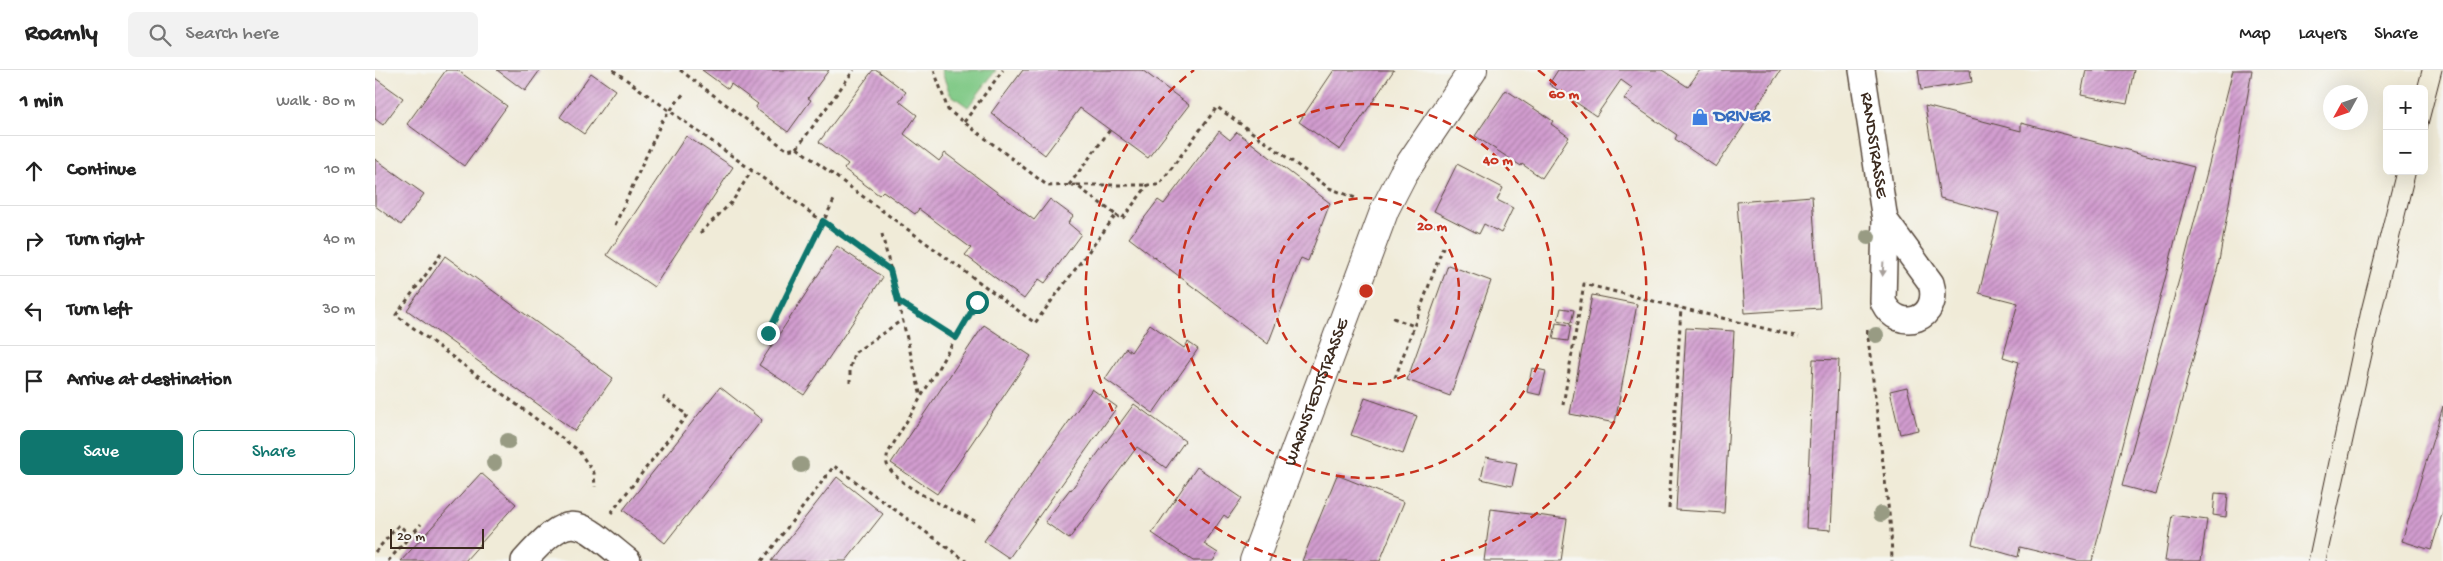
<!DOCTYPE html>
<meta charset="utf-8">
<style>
body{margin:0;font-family:"Gochi Hand",sans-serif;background:#f2f2f2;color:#222}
.controls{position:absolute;right:15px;top:15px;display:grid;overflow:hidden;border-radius:8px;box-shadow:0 5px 20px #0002}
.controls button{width:45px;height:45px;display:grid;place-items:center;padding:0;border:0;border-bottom:1px solid #e0e0e0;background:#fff;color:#222;font:25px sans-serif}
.compass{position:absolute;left:1948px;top:15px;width:45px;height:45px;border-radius:50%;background:#fff;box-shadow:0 5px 20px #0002;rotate:230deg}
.scale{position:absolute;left:15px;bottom:12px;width:94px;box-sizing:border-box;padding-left:5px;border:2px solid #3b2a1e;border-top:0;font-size:14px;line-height:18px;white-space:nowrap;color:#3b2a1e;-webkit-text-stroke:4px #f6f6f2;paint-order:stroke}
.stop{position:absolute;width:15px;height:15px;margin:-11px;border:4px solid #0f766e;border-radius:50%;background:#fff}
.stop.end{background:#0f766e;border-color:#fff;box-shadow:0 1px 5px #0008}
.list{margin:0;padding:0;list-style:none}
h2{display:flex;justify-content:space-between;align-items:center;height:65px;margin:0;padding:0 20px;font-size:21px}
h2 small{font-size:16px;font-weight:400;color:#767676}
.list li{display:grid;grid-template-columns:32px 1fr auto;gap:15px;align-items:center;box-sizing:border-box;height:70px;padding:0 20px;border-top:1px solid #e0e0e0}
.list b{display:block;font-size:19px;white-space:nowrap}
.list em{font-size:16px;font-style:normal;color:#767676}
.actions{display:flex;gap:10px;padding:15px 20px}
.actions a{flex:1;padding:11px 0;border:1px solid #0f766e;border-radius:8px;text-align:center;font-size:18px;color:#0f766e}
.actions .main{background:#0f766e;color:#fff}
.icon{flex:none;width:28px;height:28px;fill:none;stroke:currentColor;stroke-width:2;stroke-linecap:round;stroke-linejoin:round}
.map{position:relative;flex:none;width:2068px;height:491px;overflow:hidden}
header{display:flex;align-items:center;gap:30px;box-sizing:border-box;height:70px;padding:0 25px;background:#fff;border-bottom:1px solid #e0e0e0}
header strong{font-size:24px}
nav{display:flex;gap:28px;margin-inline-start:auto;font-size:18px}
.search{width:350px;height:45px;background:#f2f2f2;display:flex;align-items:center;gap:12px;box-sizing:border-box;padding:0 18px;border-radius:8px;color:#767676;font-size:19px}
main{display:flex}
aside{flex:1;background:#fff}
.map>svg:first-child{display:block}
</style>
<header>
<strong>Roamly</strong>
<div class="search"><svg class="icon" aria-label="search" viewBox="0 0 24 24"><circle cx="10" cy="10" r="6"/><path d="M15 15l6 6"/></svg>Search here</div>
<nav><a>Map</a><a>Layers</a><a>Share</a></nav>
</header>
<main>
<aside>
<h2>1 min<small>Walk · 80 m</small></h2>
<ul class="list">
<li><svg class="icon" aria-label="ahead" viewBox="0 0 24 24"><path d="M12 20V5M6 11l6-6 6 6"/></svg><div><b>Continue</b></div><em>10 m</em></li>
<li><svg class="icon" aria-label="right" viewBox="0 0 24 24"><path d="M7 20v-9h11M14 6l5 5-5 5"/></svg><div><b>Turn right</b></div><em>40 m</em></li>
<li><svg class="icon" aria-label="left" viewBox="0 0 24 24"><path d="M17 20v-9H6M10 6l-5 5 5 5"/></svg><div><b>Turn left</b></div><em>30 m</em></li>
<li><svg class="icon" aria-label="arrive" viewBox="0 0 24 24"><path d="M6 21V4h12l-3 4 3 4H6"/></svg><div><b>Arrive at destination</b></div></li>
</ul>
<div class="actions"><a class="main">Save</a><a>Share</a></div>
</aside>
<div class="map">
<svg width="2068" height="491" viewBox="0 0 2068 491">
<defs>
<pattern id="building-hatch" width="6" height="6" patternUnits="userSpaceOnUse" patternTransform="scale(1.25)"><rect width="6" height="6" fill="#d19ccf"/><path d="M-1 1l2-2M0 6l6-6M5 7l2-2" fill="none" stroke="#ab7fa7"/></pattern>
</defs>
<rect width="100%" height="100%" fill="#f6f6f2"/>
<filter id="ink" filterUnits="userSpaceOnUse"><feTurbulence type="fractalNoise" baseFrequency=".02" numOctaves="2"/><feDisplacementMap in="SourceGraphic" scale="10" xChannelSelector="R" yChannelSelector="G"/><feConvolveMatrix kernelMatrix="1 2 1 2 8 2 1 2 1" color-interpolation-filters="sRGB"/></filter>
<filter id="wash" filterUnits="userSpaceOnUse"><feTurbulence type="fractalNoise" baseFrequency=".0096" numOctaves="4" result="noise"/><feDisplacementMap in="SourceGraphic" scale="20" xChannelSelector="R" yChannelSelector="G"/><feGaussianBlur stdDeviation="1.12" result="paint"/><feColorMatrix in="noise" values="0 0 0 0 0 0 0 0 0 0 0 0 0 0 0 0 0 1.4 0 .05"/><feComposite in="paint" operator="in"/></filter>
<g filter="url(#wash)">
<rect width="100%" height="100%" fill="#f0ebd8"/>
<path fill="#80c986" stroke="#5e7a52" d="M566,0H621L593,37L575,24Z"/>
<g id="blocks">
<path fill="url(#building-hatch)" d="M71,0H82L132,36L89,96L32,54Z
M122,0H165L150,21Z
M327,0H454L433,28L436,30L413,62L380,38L383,34L356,14L353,19Z
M498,0H502L531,22L524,31L542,45L529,64L559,87L564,91L570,83L659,150L675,129L698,146L693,153L706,164L670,213L664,209L649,229L590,185L596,178L544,139L540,144L508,121L504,125L469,99L473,94L444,72Z
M648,0H767L814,35L773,88L705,38L670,85L616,43Z
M959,0H1019L965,80L924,52Z
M1183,0H1287L1313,17L1325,0H1406L1341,97L1300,69L1302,65L1249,29L1257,18L1246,10L1221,46L1174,14Z
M1543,0H1595L1597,12L1546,20Z
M1711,0H1759L1752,34L1706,25Z
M1858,0H1877L1843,197L1781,425L1747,416L1810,188Z
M216,3L240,20L209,64L185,47Z
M0,8L28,28L8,55L0,49Z
M1131,20L1178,51L1176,54L1194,67L1167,108L1147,94L1146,96L1100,66Z
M1550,36L1646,61V53L1819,97L1717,491H1702L1645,477L1643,487L1597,474L1644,292L1628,287L1643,233L1604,223L1624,143L1565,128Z
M844,61L855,70L862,62L955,133L933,191L926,188L893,274L754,168L783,130L789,134Z
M311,66L358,97L279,217L232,185Z
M0,89L49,124L26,155L0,136Z
M1082,94L1128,118L1122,130L1138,138L1126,163L1109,154L1104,164L1059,141Z
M1437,126L1445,238L1370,243L1362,132Z
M462,176L508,207L429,325L384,295Z
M70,186L238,308L200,361L32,240Z
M1073,195L1116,211L1075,326L1032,310Z
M1217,225L1262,234L1240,353L1195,344Z
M1186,238L1199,240L1196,253L1183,250Z
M1181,253L1196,255L1193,271L1178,269Z
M775,254L809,278L813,272L823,279L778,343L730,309L751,278L756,282Z
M609,255L656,286L562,424L516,393Z
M1311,258L1359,261L1349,443L1301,440Z
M1438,289L1464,290L1456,460L1431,458Z
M1157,298L1171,301L1165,325L1152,322Z
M345,317L387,350L290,473L248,440Z
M1532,317L1543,360L1525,364L1515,321Z
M717,319L742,337L634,488L609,471Z
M990,328L1042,346L1028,384L976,365Z
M759,334L810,371L791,398L762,377L694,469L670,452L695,419L696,420Z
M2068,336V441L2056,480L2027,471Z
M1111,387L1142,393L1137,416L1106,409Z
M822,397L867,428L853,448L849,445L829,474L843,483L838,491H818L777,463Z
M106,403L141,434L90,491H26Z
M962,405L1029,432L1005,491H927Z
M462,407L508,444L471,491H396Z
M1840,423L1853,424L1851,447L1838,445Z
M1116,439L1192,449L1186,491H1109Z
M1797,445L1832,450L1826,491H1790Z"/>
</g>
</g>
<g filter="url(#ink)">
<use href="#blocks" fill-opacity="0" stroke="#56473a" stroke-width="1"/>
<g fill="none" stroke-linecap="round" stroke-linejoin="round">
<g stroke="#56473a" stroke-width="28">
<g id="minor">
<path id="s1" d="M1487,0L1510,150L1508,232C1524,265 1567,249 1556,213L1510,150"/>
<path d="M149,491C197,437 202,450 253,491"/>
</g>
</g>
<g stroke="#56473a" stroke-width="30">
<g id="tertiary">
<path id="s2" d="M879,491L1010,139L1028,104L1098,0"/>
</g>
</g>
<path stroke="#56473a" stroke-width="3" stroke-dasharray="4 4" stroke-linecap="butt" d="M238,0L515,200
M305,0L412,80L422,78L660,253L741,145L701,115L673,116L573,40L559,0
M589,52L628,0
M422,78L479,0
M694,115L735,60
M702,115H773
M741,145L747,149L773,115H784L842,37L954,118L983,129
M240,155L287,51L309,23
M325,163L357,132L377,100
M507,164L546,327
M66,184L21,245L203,380L219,403L220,417
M523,231L581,268
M1018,248L1039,256
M1492,260L1516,460L1517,491
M393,263L459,130
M1020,308L1068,177
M475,313V298L479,283L527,250
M1188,335L1209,214L1424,267
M1294,438L1306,238
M236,443L312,345L288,327
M600,451C575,438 530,421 514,398C510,393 512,388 513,383L602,232
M0,482L24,455L36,466
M13,491L46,454
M387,491L459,396L591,491"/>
<use href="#minor" stroke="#fff" stroke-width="25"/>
<use href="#tertiary" stroke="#fff" stroke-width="28"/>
<path stroke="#3b2a1e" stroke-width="1" d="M2042,19L2047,0
M2049,70L2067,0
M1933,491L1986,240L2021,101
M1951,491L2007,240L2041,101"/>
</g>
<g fill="#989b83">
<circle cx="1493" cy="167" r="8"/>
<circle cx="1501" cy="265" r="8"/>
<circle cx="133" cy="371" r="8"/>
<circle cx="119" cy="393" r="8"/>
<circle cx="426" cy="395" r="8"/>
<circle cx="1506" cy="444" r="8"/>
</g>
<defs><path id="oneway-solid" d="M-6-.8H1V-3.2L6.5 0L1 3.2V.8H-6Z" transform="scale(1.25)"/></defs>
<use fill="#a79f9a" href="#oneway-solid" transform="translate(1508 199) rotate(93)"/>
</g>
<g fill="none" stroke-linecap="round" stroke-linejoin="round" filter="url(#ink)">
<path stroke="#0f766e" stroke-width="6" d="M393,263L448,151L515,200L523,231L581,268L602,232"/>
</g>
<g fill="none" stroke="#c8321e" stroke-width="2.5" stroke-dasharray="9 6">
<circle cx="991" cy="221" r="93"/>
<circle cx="991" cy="221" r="187"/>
<path d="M916 491A280 280 0 0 1 819 0M1163 0A280 280 0 0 1 1066 491"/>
</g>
<defs>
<g id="shop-bare" transform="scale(1.35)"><path d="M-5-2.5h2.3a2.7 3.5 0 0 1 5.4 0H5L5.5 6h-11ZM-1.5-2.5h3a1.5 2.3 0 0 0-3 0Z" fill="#3f7fe0" stroke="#f6f6f2" stroke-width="2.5" paint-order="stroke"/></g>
</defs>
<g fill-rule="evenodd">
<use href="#shop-bare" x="1325" y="47"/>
</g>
<g text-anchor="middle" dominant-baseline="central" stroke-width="4.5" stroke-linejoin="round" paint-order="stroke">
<g font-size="18" font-weight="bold" fill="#366cbe" stroke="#f6f6f2" text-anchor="start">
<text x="1339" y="47">DRIVER</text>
</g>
<g font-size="18" fill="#3b2a1e" stroke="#f6f6f2">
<text stroke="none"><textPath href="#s1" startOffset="76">RANDSTRASSE</textPath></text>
<text stroke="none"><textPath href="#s2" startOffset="180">WARNSTEDTSTRASSE</textPath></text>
</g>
</g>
<circle cx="991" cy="221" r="8" fill="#c8321e" stroke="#f6f6f2" stroke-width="2.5"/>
<g font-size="15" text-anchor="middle" font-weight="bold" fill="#c8321e" stroke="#f6f6f2" stroke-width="4.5" stroke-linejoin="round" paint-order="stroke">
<text x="1189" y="28">60 m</text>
<text x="1123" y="94">40 m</text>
<text x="1057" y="160">20 m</text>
</g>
</svg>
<div class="controls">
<button>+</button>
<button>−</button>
</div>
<svg class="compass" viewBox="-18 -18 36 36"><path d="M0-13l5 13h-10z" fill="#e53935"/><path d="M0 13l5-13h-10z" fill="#767676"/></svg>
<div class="scale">20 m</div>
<div class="stop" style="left:602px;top:232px"></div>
<div class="stop end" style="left:393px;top:263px"></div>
</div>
</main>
